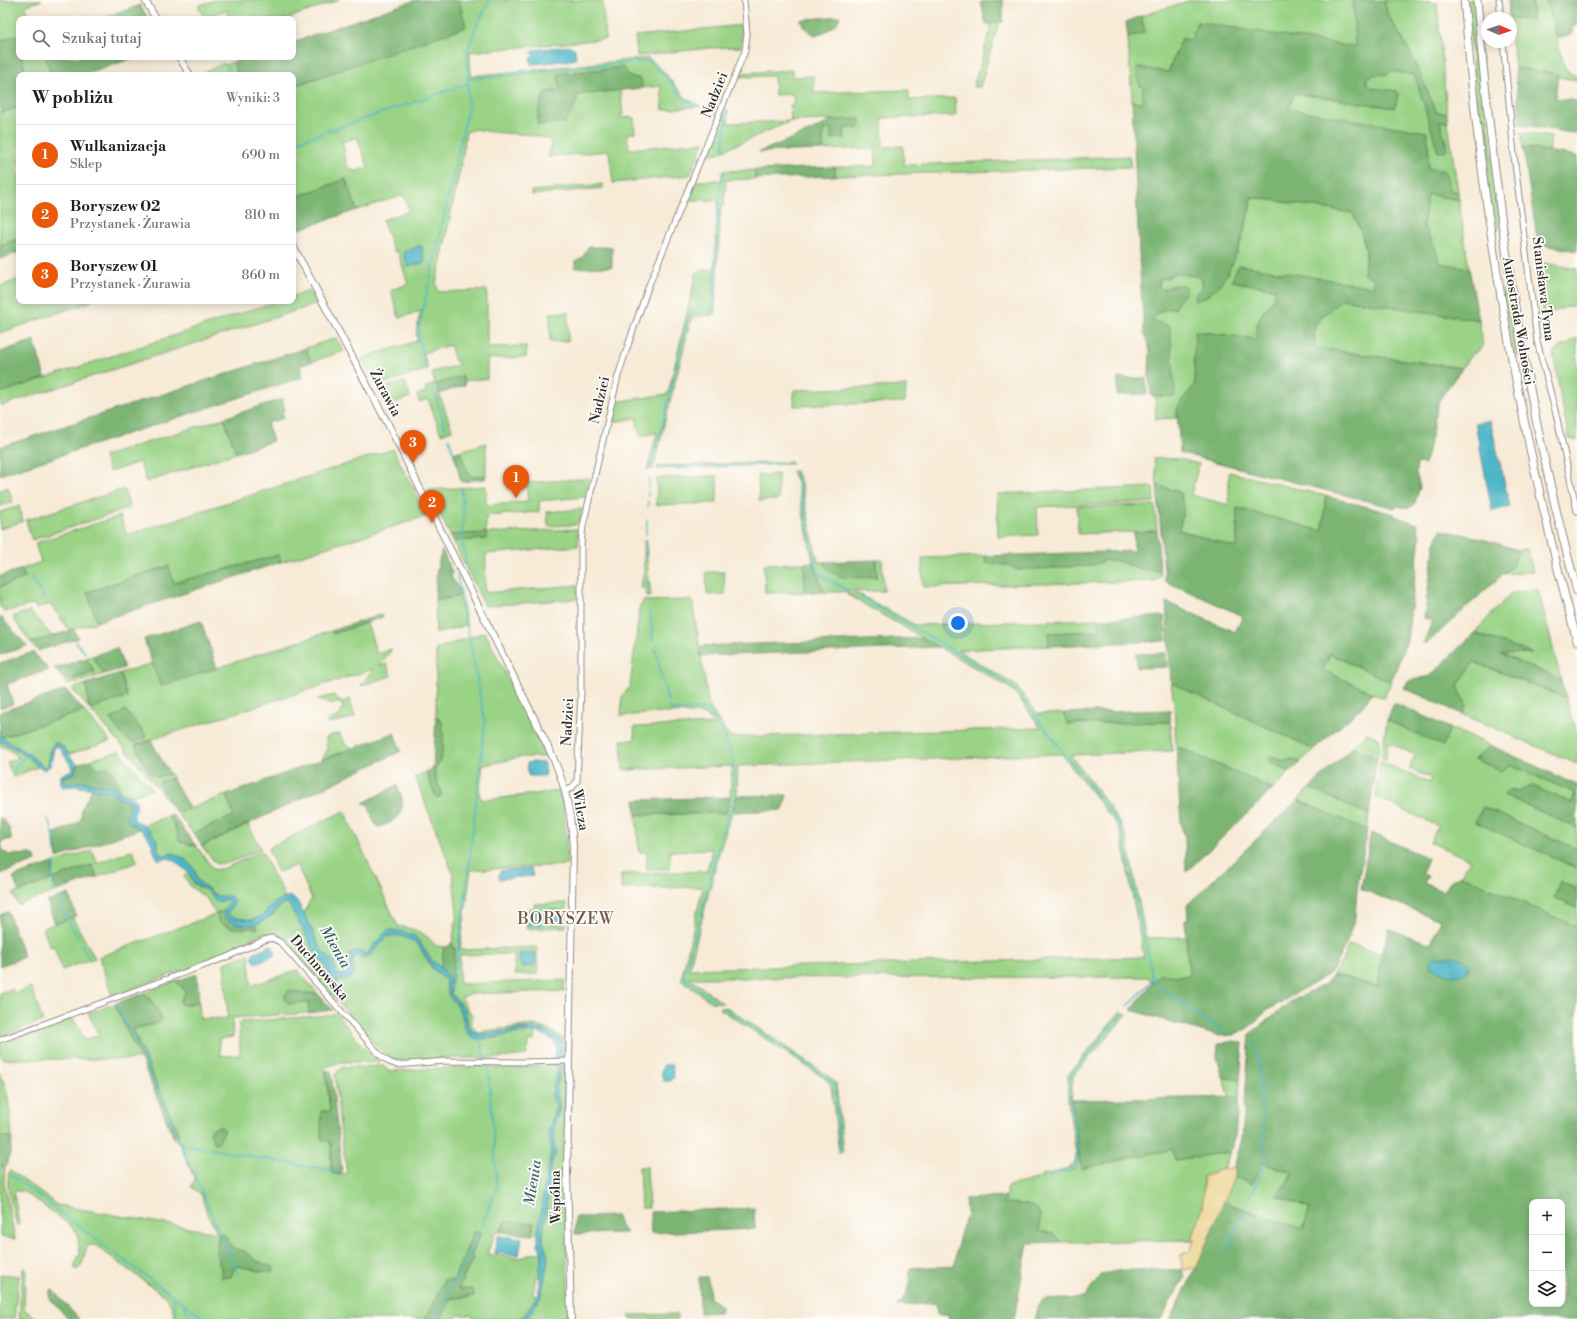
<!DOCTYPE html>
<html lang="pl">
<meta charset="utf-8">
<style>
body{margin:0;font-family:"Libre Bodoni",serif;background:#f6f6f6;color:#202124}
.controls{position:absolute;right:12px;bottom:12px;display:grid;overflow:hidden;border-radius:8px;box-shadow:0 2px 10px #0003}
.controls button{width:36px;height:36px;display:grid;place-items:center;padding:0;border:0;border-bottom:1px solid #e0e0e0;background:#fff;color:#202124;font:20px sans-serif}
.compass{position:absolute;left:1481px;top:12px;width:36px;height:36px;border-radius:50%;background:#fff;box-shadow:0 2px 10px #0003;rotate:92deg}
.you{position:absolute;left:958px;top:623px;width:14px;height:14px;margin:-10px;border:3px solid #fff;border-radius:50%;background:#1a73e8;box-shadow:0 0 0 6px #1a73e833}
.badge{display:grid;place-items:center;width:26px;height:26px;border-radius:50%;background:#ea580c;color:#fff;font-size:13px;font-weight:700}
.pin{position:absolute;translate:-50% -33px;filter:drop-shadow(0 1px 2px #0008)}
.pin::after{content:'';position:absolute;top:21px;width:14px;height:12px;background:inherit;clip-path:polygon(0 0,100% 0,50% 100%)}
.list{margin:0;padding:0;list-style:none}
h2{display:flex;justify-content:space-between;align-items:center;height:52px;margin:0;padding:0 16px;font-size:17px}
h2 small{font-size:13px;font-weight:400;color:#757577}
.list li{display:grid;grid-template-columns:26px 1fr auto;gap:12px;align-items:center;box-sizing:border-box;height:60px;padding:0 16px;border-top:1px solid #e0e0e0}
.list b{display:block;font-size:15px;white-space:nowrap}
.list p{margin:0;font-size:13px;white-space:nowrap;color:#757577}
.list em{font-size:13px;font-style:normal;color:#757577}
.icon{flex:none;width:22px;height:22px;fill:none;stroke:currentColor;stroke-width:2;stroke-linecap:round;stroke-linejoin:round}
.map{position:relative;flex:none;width:1577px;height:1319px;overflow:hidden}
.search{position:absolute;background:#fff;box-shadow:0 2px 10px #0003;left:16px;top:16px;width:280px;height:44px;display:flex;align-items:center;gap:10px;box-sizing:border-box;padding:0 14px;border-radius:8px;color:#757577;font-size:15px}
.panel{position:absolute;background:#fff;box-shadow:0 2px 10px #0003;left:16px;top:72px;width:280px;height:232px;border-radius:8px}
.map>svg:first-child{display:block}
</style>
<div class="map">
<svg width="1577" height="1319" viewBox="0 0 1577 1319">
<rect width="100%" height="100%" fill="#fdfcf7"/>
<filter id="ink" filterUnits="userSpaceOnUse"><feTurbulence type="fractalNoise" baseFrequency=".025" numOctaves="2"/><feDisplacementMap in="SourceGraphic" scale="8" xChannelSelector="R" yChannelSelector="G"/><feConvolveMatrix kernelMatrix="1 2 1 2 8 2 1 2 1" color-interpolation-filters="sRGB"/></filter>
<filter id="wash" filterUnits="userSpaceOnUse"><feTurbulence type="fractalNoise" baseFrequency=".012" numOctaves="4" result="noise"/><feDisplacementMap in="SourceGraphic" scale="16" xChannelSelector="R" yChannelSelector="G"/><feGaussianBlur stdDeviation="0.9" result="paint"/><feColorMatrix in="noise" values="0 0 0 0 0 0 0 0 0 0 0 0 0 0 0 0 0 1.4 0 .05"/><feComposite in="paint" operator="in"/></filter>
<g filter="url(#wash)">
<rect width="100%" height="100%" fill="#f7ead6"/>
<path fill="#9ad386" stroke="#627f58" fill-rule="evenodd" d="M0,0H42L25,6L29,19H19V34L0,41Z
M215,0H339L286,19H230L226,10L204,18L198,6Z
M459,0H602L606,39L470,52L471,76L648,58L664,72L687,99L701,106L663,110L661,86L642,88L641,79L630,77L622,67L559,74L560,90L576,103L577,95L620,90L623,115H620V118L634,117L635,133H627L629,149L704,142L690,175L613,183L609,151L548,157L551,144L548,139L532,135L492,132L475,129L466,132L462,160L438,275L436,283L438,292L487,290V347L526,346V357L487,359V379L469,380L464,382L462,376L436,384L452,430L441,434L428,399L419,402L417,395L426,392L425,387L435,384L432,372L458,365L457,361H455L450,345L423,353L428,369L376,386L362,358L417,341C415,331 418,321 421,311L399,318L391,290L408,284L398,251L394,252L382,220L409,211L404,195L357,210L346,179L293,198V86L465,27ZM357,137L368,167L354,172L352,168L349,169L343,152L345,151L342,142Z
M1191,0H1353L1356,48L1197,22L1191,40L1182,38L1168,72L1143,86L1142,103L1132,101L1128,38C1134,35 1139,35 1145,32L1141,16Z
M1386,0H1413L1437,3L1447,113H1437L1411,54L1387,13L1385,4Z
M1467,0H1475L1500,229L1493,230L1477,109Z
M1532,0H1546L1565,68L1570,73L1576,76V80L1557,77V74L1515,68L1511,34V18L1509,17L1532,20Z
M999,23L980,87H973L990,32V24Z
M742,25L741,47L710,48L637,56L635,36Z
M22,57H51L46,59L51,75H26Z
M233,62L238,75H229L228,72L218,75H198L224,63L225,65Z
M792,70V77L814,76V93L909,90V100L955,98L956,116L882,118L883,147L903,146L904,165L1129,156L1131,167L835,176V167L876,166L875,148L823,150V130L831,129L845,138L844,128L860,119L791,121L715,154H707L726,110L728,111V123L791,121L790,105L794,104L793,94L775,95L774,76L740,77L741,73Z
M1391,71L1415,75L1439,152L1447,146L1440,122H1448L1458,192L1450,191L1428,168L1429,144L1288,109L1293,93L1395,108L1398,94L1397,91L1372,88L1367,84C1365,69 1384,78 1391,71Z
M19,107V239L0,245V113Z
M1521,132L1551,137L1549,151L1523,147Z
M755,170V179L726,180L724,205L721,206L715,312L713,315L692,317L691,319L653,469L647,470L657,433L640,436L636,418L610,423L615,402L668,394L697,271L714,269L718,200H688L696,181L723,180V171Z
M603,184V188L532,195L531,191Z
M1428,194L1459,200L1469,268L1439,263L1436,250L1423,224Z
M1252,197L1353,213L1362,235L1366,251L1364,274L1374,279V287L1239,266L1232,281L1276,289C1275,302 1264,308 1259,320C1256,326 1256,332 1256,339L1195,331L1194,358L1195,385C1186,398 1176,400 1177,418L1156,419L1155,396H1175L1152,322C1157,310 1164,309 1176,308L1174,284L1162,290L1159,287V279L1166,278L1174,273L1202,277V285L1195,296V301C1230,293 1247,228 1252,197Z
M1538,262L1577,269V304L1542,315Z
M19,279V301H92L0,333V286Z
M1510,288L1521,353L1514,357L1502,290Z
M309,291L317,304L0,406V393L278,301H293V296Z
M1342,299L1479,320L1483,347L1470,356L1462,368L1316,348L1313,332L1316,322Z
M568,312V341L550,342V313Z
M336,338L344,351L311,362L306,348Z
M1577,338V441L1569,439L1561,399L1553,352Z
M405,381L410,397L386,406L378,390Z
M906,386L905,402L794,406V390Z
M224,418L236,453L146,482L140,462L109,472L104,456Z
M486,443V475L470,477L466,470L460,451Z
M393,449L427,516L281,562L278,555L174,583L168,566L87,592L97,622L69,630L50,604L36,609L34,604L5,612L0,607V587L25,578L22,569L41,562L35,543L120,516L127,535Z
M1154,458L1180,459L1199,464L1191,495L1229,505V472L1326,496L1322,531L1237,508V548L1179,530C1182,517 1186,505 1179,492L1157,485Z
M790,462L792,464L657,469L658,466Z
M792,471H796L801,483L818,562H824L826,565L877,577L876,560H882L884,591L824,592L813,562L797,483Z
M778,474V500L759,501L758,475Z
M717,476V503L656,505L657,478Z
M590,478L585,497L539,501V512L486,516V533L578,529V546L486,554L485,593L577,585V599L485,606L453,541L485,539L486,533L450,535L428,490L486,486V505L528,502L526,483Z
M8,487L13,502L0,506V490Z
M1153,487L1154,502L1037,507L1038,535L998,537L997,494Z
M124,489L130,508L32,540L26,520Z
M1155,505L1157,531L1078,534L1077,507Z
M19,506L23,521L0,529V512Z
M582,509L579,522L576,525L548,526L547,512Z
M644,540H647V559L651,597L646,596V588H641L644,570Z
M1527,549L1533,571L1504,574L1514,564L1518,550Z
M985,556L986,563L989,564L1008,565L1018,570L1087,566L1100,563L1105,560H1114L1141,569L1160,571L1161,576L1156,581L923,587L922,558Z
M804,563L805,592L765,593L764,564Z
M706,572H724L725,594L708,595L707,594Z
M1538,589L1561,680L1500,653H1531L1474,633L1511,593Z
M846,594H859L915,625L1099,619L1100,631L1049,633V646L958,650L1015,685L1038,714L1063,713L1068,724L1170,722L1172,751L1070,755C1090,781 1111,806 1126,835L1146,938L1186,937L1189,976L1159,975L1152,984L1148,977L689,978L723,1003L711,1002L682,981V975L703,887L621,889V874L707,871L712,849L670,851V869H647V852H639L636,815L726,813L730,797L732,766L623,770L621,740H635L634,727L714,724L707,715C681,710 647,714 621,716L622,696L630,687L640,605H642L643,601L692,600L709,706L730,737L1041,728L1016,694L1007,686ZM1062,754L1117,825L1121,835L1144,957L689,969L720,850L737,796L738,766Z
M459,595L466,625L436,634L435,600L455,597Z
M30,611L52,636L31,643L13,618L14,616Z
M367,623L377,654L392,649L379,666L387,664L391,676L361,686L373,669L135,745L150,774L157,777L170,774L172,778L160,782L163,792L167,796L168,802C139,762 104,726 72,689L86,684L89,709L127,697L120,673L153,663L161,686L331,631L333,634ZM125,710L147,736V737L111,719L116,717Z
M485,632L546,757H519L509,760L483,765L479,795L481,798L485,800L559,791C567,815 566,840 567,865L471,870L460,950L537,947L538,974L515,975L514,954L460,955L459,984L565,980L564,991L469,994L461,998L473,1017L471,1025L477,1032L533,1025L548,1029L564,1039V1053L562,1058H559L562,1047C543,1011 503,1039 473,1033L468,1025L466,1012L451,993V983L455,950L452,943L457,914L453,874L415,777L427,772L430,784L437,797L441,790C438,785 435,781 434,775C434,769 438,766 440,760C444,748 444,731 440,719L436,718V649Z
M1330,654L1391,682L1384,698L1323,670Z
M92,656L104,674L76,683L67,684L54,668H57C59,670 62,676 65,678C73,682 87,674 95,672L86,658Z
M1473,662L1566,698L1572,721L1574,722L1577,733V764L1462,714L1467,705L1460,694L1458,685Z
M1171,683L1314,749L1301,762L1292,759L1284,761H1268L1290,772L1273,789L1176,746L1174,702Z
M334,695L341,703L350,699L355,717L329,724L326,722L340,715L343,707L341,703C333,703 323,704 317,699Z
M84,711L110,741L70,754L60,744L57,743L49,752L48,766L44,767L27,753L2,737Z
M1387,720L1443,745L1450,728L1490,745L1478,757L1474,759L1510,765L1575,793L1572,803L1533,786L1518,791L1512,789L1504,795L1577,828V849L1483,807L1475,821L1577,868V889L1560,882L1554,898L1577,908V927L1461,875L1470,860L1430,842L1438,826L1376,797L1380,761L1429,783L1431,778L1409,769L1415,755L1388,742L1386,759L1381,757Z
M1367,733L1380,739L1377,759L1352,747Z
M336,734H340L345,744L353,748L321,760L327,751L326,738L328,736Z
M0,741L28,757L38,767L13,777L7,762L19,757L2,746L0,747Z
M119,751L152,789L131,796L119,792C118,782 115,775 108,767L97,769L90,760Z
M1310,788L1369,815L1367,830L1298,800Z
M226,795L234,816L193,833L177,813Z
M344,811L398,926C417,930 422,930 436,946L444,947L441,967L432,961L420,942L391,930L375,943L367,954L356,951L349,954L350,967L346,974L337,975L333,961L320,948L312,930L304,915L308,904L312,899L297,865L278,872L269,851L270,847Z
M168,816L174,824L180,842L196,846L214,870L225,868L262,851L274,878L280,886L285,898L274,903L263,915L252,920L230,917L228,913C229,909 234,906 234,901L217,896L197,880L192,866L160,855L158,852V843L144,825Z
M248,824L261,849L231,862L216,864L202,846Z
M92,850L97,863L133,850L137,862L97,877L92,865L53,879L57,891L18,905L13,894L51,880L53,863Z
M189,873L194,884L208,891L215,901L219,902L225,899L229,900V902L224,911L216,914L257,928L255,924L273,915L282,904L287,903L290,906L317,956L326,966L336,982L351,978L353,958L356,956L367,958L387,937L394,935L404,937L413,941L418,945L432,968L446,981L447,991L450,998L456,1003L463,1018L464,1026L467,1033L485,1039L496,1038L508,1034L535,1032L534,1041H528L527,1055L497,1058H451L399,1061L382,1052L280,936L275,934L263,933L222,954V956L112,996L99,957L216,914L206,898L191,887L184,876Z
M566,903V927L526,929L528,909L535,907L534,904Z
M72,917L95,958L62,970L54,946L50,947L43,928Z
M1349,944L1382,954L1378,987L1341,976H1332L1342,961Z
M249,954L251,986L297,970L318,994L289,991L308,1002L309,1013L232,1018L233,1037L219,1039L220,1056L240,1055L239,1023L241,1022L329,1015L336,1013L360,1043L379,1062H342L325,1067L330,1112H322V1124L332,1148L330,1168L339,1175L347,1173L340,1127L335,1074L343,1067L383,1066L389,1071L485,1066L496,1068L547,1066L550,1063H554L558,1071L554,1083L552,1095L556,1107L552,1117L549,1131L551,1153L545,1183L538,1232L532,1235L534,1224L503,1227L500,1232H495L487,1254L521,1258L531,1254L542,1252C542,1261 539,1268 540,1277H536L533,1295L537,1296L525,1315L519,1319H473L472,1315H458L455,1317L456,1319H441L451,1298L470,1297L462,1289L458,1290L473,1258L470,1257L481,1233L453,1281L445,1279L425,1319H175L172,1307L166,1297L95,1245H89C82,1252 86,1263 77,1270L75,1269V1264L80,1253L77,1234L70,1225L23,1191H16L14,1193L19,1225H17C13,1211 4,1183 10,1170L57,1205L218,1233L208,1216L201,1194L191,1187L195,1180L180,1145L173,1136L179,1134L132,1029L159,1023L162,1020L155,1005L144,993L176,981L184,990L185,993L183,998L184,1005L199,1002L200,1019L228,1018L224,963ZM219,1233L224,1234L232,1248L244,1251L257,1261L273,1267L274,1270L261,1271L238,1266L233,1269V1271L221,1277V1268L216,1253Z
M31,987L43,1021L0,1037V993L12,989L14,994Z
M114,1004L141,1059H3L0,1054V1045L73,1018L85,1040L99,1035L88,1013Z
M727,1007L831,1078L836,1083L843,1152L839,1153L831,1085L827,1080L719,1008Z
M1120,1012L1127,1014L1074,1075C1067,1098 1077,1143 1081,1168L1173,1149L1175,1160L1230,1152L1224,1169L1203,1177C1204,1203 1203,1211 1193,1236L1194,1240L1061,1242L1053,1233L1043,1232L1040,1230V1215L1035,1207L1004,1203L1008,1186L1041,1178V1175C1050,1173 1065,1172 1073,1165C1075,1162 1076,1159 1076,1155L1068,1101V1075Z
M559,1063L566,1064L564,1164L561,1176L565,1199L569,1319H527L540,1298L545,1279L547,1253L543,1242V1229L545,1220L548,1200L549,1176L552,1161L556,1153L553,1138L555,1122L559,1111V1102L556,1089L559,1081Z
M0,1073C10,1093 10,1115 12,1137H0Z
M1223,1077L1240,1080L1239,1097H1230Z
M1262,1163L1292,1172L1286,1184L1276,1195L1310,1208L1303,1229L1223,1202L1234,1177L1252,1183Z
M0,1164L5,1168L4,1183L15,1239L0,1237Z
M639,1167H647L649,1208H641Z
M23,1268L26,1270L24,1307L25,1310L38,1319H19Z
M0,1274L19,1276L14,1319H0Z
M678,1314V1319H630V1315Z"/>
<path fill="#7bb573" stroke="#53704f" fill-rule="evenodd" d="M416,0H459L466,27L293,86V75H238L233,62L248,57H293V42Z
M1003,0V22L986,25L981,2Z
M1353,0H1386L1385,4L1387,13L1411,54L1437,113H1447L1448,122H1440L1447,149L1445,152H1438L1415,75L1391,71L1388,74C1380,76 1365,71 1367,84L1372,88L1397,91L1398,94L1395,108L1294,93L1289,109L1427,132L1429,151L1428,168L1445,171L1450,190L1458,192L1459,200L1428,194L1423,224L1436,250L1439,263L1469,268L1479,320L1342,299C1322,319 1310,316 1316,348L1462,368L1439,400L1425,464L1417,463L1416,473L1420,487L1414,505L1409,508L1396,506L1395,508L1180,453L1177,409L1183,399L1195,385L1194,358L1195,331L1256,339C1256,332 1256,326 1259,320C1264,308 1275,302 1276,289L1231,281L1239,265L1374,287V279L1364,275L1366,251L1362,235L1353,213L1252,197C1245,228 1232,293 1195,301V296L1202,285V277L1174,273L1166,278L1159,279V287L1162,290C1171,288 1176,282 1186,286V291L1175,308C1164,310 1157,309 1152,321L1170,326L1175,396H1151L1149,375L1150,350L1144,332L1140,272L1132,101L1142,103L1143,86H1140L1137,76V67L1168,72L1182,38L1191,40L1197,22L1355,47Z
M1508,0H1532V20L1509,17Z
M1546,0H1577V26H1572V34L1558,38Z
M140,5L148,19H101Z
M840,16C837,27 826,32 815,35L807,30L800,20Z
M1141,16L1145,32C1139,35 1134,35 1128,38L1126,22Z
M19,34V57H22L26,75H19V107L0,113V41Z
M51,57H136L84,75H51L46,59Z
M623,67L630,77L641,79L642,88L578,95L576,103L566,122L537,125L539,109L545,92L560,90L558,74Z
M1515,68L1558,74L1555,98L1577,101V134L1520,124Z
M860,119V128H844L845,138L831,139V129L823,130V150L759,152L813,130L832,120Z
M1523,147L1577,156V251L1538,244Z
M835,167V176L755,179V170Z
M346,179L357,210L293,231V198Z
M19,239V252L0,259V245Z
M588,247H612V267L575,268V261L583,257Z
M34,340L45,378L0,393V352Z
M306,348L311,362L300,366L303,377L0,475V447Z
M462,376L465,385L439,394L436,384Z
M1118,378H1146L1147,394L1117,395Z
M282,399L285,410L282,411L284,418L267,423L273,441L236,453L224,418Z
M460,451L469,475L475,477L486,475L485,479L461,482L454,453Z
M1157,485L1179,492C1186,505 1182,517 1179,530L1237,548V508L1322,531L1326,496L1394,514V516L1417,524L1420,537L1407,640L1391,682L1330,654L1323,670L1373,693L1360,709L1314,749L1171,683L1166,602L1235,632L1243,616L1165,581Z
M1441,530L1476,537L1518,550L1514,564L1426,644L1423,643L1433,620L1424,618L1435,542Z
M1157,531L1160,571L1141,569L1114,560H1105L1100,563L1087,566L1018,570L1008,565L986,563L985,556L1134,551V532Z
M486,533V539L453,541L450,535Z
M442,550L452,572L451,577L461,592L459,595C451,599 444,598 435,600L437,568Z
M278,555L281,562L97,622L87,592L169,566L174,583Z
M876,560L877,577C859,577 832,583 824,562Z
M813,562L824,592H805L804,563Z
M22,569L25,578L0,587V576Z
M382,614L383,617L333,634L331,631Z
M1164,616L1166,641L1049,646L1048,633L1100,631L1099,619Z
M0,617H1L27,646L0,655Z
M201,621L217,668L160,686L144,639Z
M74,629L78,638L38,651L31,643Z
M1474,633L1532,653L1501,654L1561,680L1566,698L1474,662L1458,685L1460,694L1467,705L1462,714L1404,688L1408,681L1430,676Z
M922,638L939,647L701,656L699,646Z
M117,648L124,668L104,674L92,656Z
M33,652L49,670L7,684L13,704L0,708V663Z
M1166,653L1167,667L1137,668L1136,654Z
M86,658L95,672L72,679L65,678L57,668Z
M120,673L127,697L89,709L86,684Z
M66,690L84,711L2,737L0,735V712Z
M1394,703L1450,728L1443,746L1387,720Z
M125,710L147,737L136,742H131L121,734L110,719L116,717Z
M1170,710V722L1068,724L1063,713Z
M436,718L440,719L442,722C444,733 444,749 440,760C438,764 435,768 435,772C433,782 443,787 441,796L437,798L430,784L427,772L433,769Z
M394,733L401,751L202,846L193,833L234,816L226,795Z
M151,741L170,774C166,775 161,777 157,777C148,776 139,753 135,745Z
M1490,745L1577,785V828L1504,795L1508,790L1518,791L1533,786L1572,803L1575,793L1510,765L1501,771L1474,759L1478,757Z
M1176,746L1273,789L1186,872L1185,836L1181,826Z
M1352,747L1377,759L1369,815L1310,788Z
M1272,756L1284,761L1292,759L1301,762L1290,772L1268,761Z
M90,760L97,769L108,767C115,775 118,781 119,792L112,786L97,785L82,781L66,784L62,781L63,776L74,774L77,764Z
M172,778L189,808L177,813L168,802L167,796L163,792L160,785V782Z
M397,785C398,789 399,791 401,795C407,812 394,824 378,827L373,820L369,805L363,803Z
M92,789L112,792L120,799L131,803V807C125,823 125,820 140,829L57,858L53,834L76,824L81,819L82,808Z
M787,795L783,810L733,812L737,796Z
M730,797L726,813L636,815L635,800Z
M1298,800L1367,830L1357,889L1355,917L1346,944L1332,971L1327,975L1268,1010L1248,1028L1233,1035L1218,1036L1131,1010L1159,975L1189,976L1185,920H1188L1187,905Z
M1483,807L1577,849V868L1475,822Z
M172,814L196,846L180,842L174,824L168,816Z
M0,817C8,823 11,830 11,839L3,841L1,843L3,851L9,855L31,854L35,857L36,861L0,874Z
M1371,833L1428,858L1422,874L1428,876L1424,883L1444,892C1447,884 1453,878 1461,875L1577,927V1319H1171L1196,1268L1223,1202L1303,1229L1310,1208L1276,1195C1282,1189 1290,1182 1292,1172L1262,1163L1252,1184L1234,1177V1167L1242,1139L1250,1034L1290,1002L1324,985L1332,976H1341L1378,987L1382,954L1389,929L1431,944L1440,920L1361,889ZM1532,1202H1562V1304H1532Z
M53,863L51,880L19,892L13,877Z
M92,865L97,877L57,891L53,879Z
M1560,881L1577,889V908L1554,898Z
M69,894L76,916L55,924L47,902Z
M224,911L225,918L251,925L255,924L258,928C242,929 232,930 219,922L216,914Z
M8,912L24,957L0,966V915Z
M452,943L455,950L451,983L441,967L444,947H447Z
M197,974L199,1002L184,1005L180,1004V1001L185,993L184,990L176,981Z
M289,991L318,994L333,1010L309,1013L308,1002L289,1004L285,1000V995Z
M144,993L155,1005L162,1020L159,1023L132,1029L179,1134L173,1136L141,1059L114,1004Z
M1234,1041L1243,1043L1240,1080L1223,1077L1217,1057L1218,1044Z
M326,1071H331L342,1173L339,1175L331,1173V1143L328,1141L322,1140L321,1137V1111H330Z
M1239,1097L1235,1136L1230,1152L1175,1160L1172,1149L1081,1169L1072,1100Z
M217,1127H222L225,1130L219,1141L215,1144L210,1133L212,1129Z
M0,1137H12C12,1149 10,1157 5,1168L0,1164Z
M1006,1197L1004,1203C1012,1203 1035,1204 1038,1210C1041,1216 1040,1224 1040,1230L1043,1232L1053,1233L1061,1242L1028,1243L1014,1319H949L948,1315H937L936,1303L896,1306C909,1296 909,1284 910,1268L953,1266L955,1264L958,1243L964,1220L967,1216L965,1199Z
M754,1208L755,1229L651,1233L650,1212Z
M617,1216L620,1225L626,1233L575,1234V1217Z
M505,1221L534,1223L532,1235L500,1232Z
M474,1231L481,1233L471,1256L473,1258L458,1289H471L473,1290L474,1296L451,1298L441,1319H425L445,1279L453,1281Z
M219,1233L224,1234L233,1248L244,1251L257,1261L273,1267L274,1268L273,1272L261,1271L238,1266L233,1269V1273L231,1277H221V1268L216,1253Z
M1123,1270H1182L1185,1276L1161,1319H1034L1038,1306L1043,1300L1084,1298L1101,1274Z
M699,1277H707L709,1284L710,1298L721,1306V1310L720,1312L700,1313Z
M52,1289L79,1319H68L49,1297L50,1291Z"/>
<path fill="#eeda9e" stroke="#8c8264" d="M1234,1167V1177L1196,1268L1182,1270L1181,1255L1190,1251L1194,1240L1193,1236C1203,1211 1204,1203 1203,1176L1212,1174L1216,1171Z"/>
<path fill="#4ab5c7" stroke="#3a7079" d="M570,46L575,49L576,58L573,60L531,64L530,58L533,57L534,55L531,53L533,50Z
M419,246H422L425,262L408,267L403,252Z
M1490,420L1510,507L1492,511L1475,423Z
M0,735L10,743L27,753L44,767L48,766C49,757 48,751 54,743L60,744L77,764L74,774L63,776L62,781L66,784L82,781L97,785L112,786L119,792L135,799C139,809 133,811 134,820L144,825L156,838L160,855H164L172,853L180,856L187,861L195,870L197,880L217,896H230L234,901C234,907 229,909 228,913L230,917L252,920L263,915L274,903L289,896L297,901L312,930L320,948L333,961L337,975L346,974L350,967L349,954L356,951L367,954L375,943L387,931L391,930L405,932L415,936L432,961L441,967L450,980L451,993L466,1012L468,1025L473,1033L487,1034L534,1027L557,1037L562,1041V1047L559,1058H554L557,1046L555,1042C549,1038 542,1033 536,1032C514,1029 493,1043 471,1038L464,1026L463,1018L456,1003L450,998L446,981L433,968L418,945L413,941L404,937L394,935L387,937L367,958L356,956L353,957L354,971L351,978L331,982L326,966L317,956L290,906L287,903L282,904C266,923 249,933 225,918L224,911L229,902L227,899L219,902L215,901L208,891L194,884L189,873L172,859L168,858L159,860C154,855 153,848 151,842C146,832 137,827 128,822L127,814L131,807V803L120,799L112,792L74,786L63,787L60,784C58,774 64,773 72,771L73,768L58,746L54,748L51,765L45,770L38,767L28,757L0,741Z
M532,762L545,763V776H529L528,775L527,763Z
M518,869H531L533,876L499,879V873L500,871Z
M534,910H561L563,912L562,923L528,926L529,911Z
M269,946H272L276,952L275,955L256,963C252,960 252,956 253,953Z
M534,952L536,963L534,966L521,967L519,954Z
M1435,957H1452L1463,959L1469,967L1464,974C1452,977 1442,973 1431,967L1430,962Z
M554,1063H559L561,1068L556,1090L559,1102V1111L555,1122L553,1138L556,1153L552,1161L549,1176L548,1200L545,1220L543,1229V1242L547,1253L548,1262L540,1298L527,1319H519L525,1315L537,1296L540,1284L539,1269L542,1262V1253L538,1244V1232L545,1183L551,1153L549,1131L556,1107L552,1095L554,1083L558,1071Z
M664,1065H672L674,1078L671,1081H663C662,1075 660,1070 664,1065Z
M498,1236L522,1238L519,1255L495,1253Z"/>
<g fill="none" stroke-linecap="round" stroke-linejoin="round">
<path stroke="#4ab5c7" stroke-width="1.5" d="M227,66L230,75
M468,79L648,61L654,63L686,101L696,106
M704,109L716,114
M723,116L726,120L723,152
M293,143L467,84
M719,204L722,172
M717,233L719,209
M716,253L717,238
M427,370L419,340V328L468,108V50L476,27L490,0
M433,387L446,430
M449,439L454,455
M650,468L662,427L687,317L693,312H710L713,308L716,258
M660,468L789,464
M795,474L802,497L811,542
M649,488V478
M648,496V492
M648,507V501
M646,534L647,520
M461,537L463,523L462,487
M462,542L465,555L466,565
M812,547L816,566L823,577L849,591
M645,556L646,539
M30,577L45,599
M647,580L648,587
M648,593L649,597
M861,597L998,677L1016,691
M650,611L653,641
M76,642L85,653
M655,648L668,702
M1023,700L1079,772
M669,706L670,709L672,710L708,709L723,733
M725,737L733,759L735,783
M14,773L15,766L26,756
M1082,776L1098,797
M1102,802L1119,824L1123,836L1129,868
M47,818C54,828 54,839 55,851
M1131,874L1136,901
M709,882L720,839L733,800L735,788
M54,890L52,876L55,864
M57,896L68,920L78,938
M1138,909L1153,980L1191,1011L1225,1033
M701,915L707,889
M81,943L89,958
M693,944L699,920
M688,962L691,949
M685,971L686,967
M683,975L687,981L716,1002
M450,987L454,980L465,899L485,722L457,574
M116,1004L142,1055L189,1163
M1128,1006L1153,980
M724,1008L751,1026
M756,1029L776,1043
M781,1046L834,1083L836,1096
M1069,1090V1081L1073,1072L1121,1014
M836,1101L840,1149
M182,1144L339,1172
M0,1166L3,1168
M192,1169L218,1229
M11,1175L103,1245L205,1319
M1047,1175C1053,1174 1070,1172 1074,1168C1083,1159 1070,1109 1070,1096
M221,1234L238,1274
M1227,1251L1266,1161L1257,1051L1253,1045
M173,1297L177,1319
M184,1304L190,1319
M434,1319L471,1251L497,1188L493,1128L488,1067L479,1038"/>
</g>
</g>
<g filter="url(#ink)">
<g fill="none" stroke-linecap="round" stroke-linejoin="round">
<g stroke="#918a80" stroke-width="7">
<path id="minor" d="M1499,0L1501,18
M1503,42L1515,164L1537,341L1556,414L1577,511
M565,791L572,788L577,781L581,691V545L583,526L618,376L629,342L649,285L745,51L747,34L744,0
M0,1040L227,957L264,940L272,938L280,942L381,1056L389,1062L397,1065L445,1061L521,1062L569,1061"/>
</g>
<g stroke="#918a80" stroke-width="8">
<path id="major" d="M145,0L156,19
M179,57L190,75
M293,246L389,426L536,722C547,745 559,767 565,792C570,810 572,828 573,847L567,1173L571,1319"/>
</g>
<g stroke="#918a80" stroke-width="9">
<path id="highway" d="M1464,0C1482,217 1519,431 1577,641
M1477,0C1494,199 1524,399 1577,591"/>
</g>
<use href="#minor" stroke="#fff" stroke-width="5"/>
<use href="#major" stroke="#fff" stroke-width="6"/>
<use href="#highway" stroke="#fff" stroke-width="7"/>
</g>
</g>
<g text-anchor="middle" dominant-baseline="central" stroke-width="3.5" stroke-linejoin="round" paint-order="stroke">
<g font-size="14" fill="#2b2b2b" stroke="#fdfcf7">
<text transform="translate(715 95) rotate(-68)">Nadziei</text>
<text transform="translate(1543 289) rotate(83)">Stanisława Tyma</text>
<text transform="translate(1518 321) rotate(80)">Autostrada Wolności</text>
<text transform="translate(385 393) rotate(62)">Żurawia</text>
<text transform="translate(600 400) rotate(-77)">Nadziei</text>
<text transform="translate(568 722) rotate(-87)">Nadziei</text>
<text transform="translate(580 810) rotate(80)">Wilcza</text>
<text transform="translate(319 968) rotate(49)">Duchnowska</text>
<text transform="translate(556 1197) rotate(-91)">Wspólna</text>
</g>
<g font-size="15" font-style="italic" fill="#376269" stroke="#fdfcf7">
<text transform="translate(335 947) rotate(60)">Mienia</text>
<text transform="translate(533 1183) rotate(-81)">Mienia</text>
</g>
<g font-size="16" letter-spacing="1" fill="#73594d" stroke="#fdfcf7">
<text x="566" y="919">BORYSZEW</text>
</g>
</g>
</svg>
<div class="controls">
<button>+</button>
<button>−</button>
<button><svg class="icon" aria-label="layers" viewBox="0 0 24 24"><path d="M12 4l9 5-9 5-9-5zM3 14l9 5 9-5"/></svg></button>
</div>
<svg class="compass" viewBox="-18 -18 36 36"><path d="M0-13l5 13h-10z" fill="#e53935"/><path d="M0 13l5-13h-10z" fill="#757577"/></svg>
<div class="you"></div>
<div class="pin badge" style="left:516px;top:498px">1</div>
<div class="pin badge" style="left:432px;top:523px">2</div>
<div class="pin badge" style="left:413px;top:463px">3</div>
<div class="search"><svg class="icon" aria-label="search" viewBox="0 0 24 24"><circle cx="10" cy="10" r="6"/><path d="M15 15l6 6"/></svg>Szukaj tutaj</div>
<section class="panel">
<h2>W pobliżu<small>Wyniki: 3</small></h2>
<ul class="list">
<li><span class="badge">1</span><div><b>Wulkanizacja</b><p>Sklep</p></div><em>690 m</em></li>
<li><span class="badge">2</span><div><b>Boryszew 02</b><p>Przystanek · Żurawia</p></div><em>810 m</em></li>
<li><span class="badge">3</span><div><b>Boryszew 01</b><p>Przystanek · Żurawia</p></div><em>860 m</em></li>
</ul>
</section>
</div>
